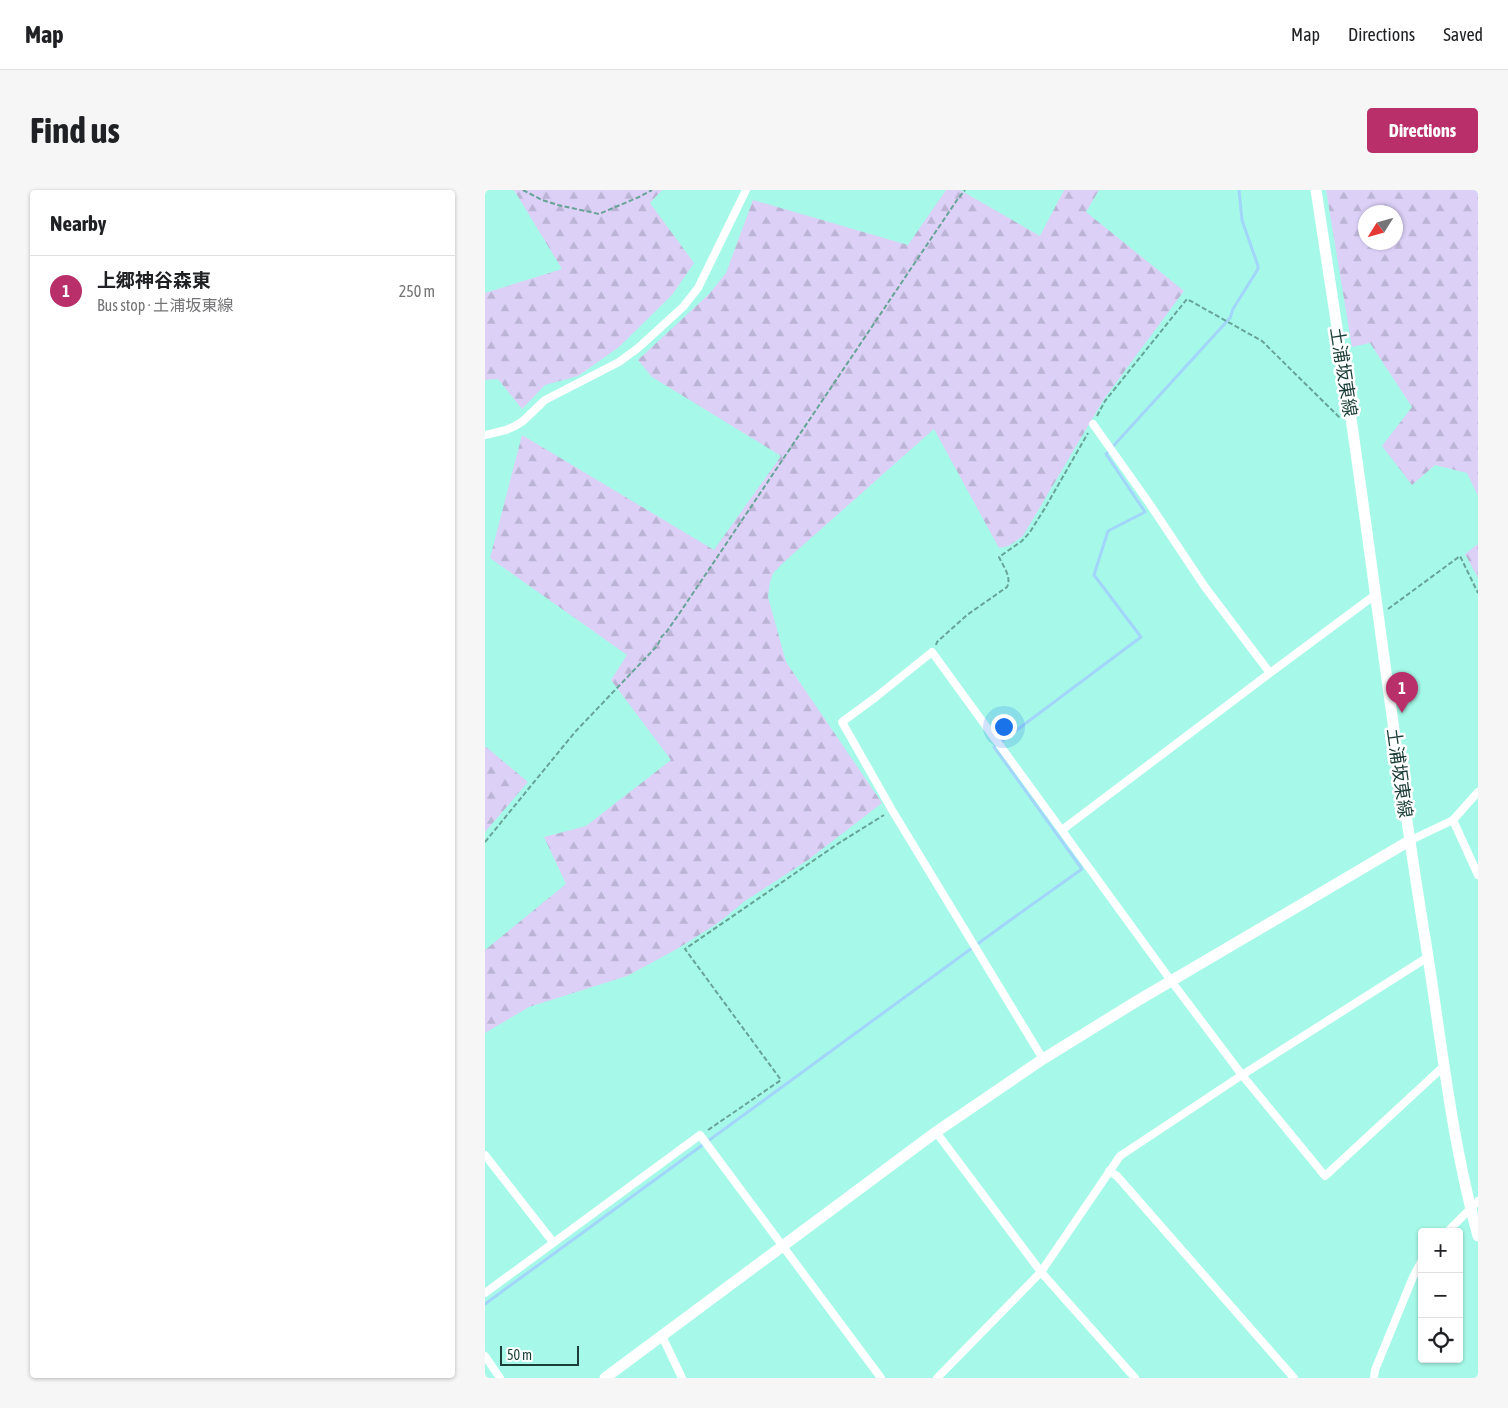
<!DOCTYPE html>
<meta charset="utf-8">
<style>
body{margin:0;font-family:"Asap Condensed","Noto Sans JP",sans-serif;background:#f6f6f6;color:#202124}
.controls{position:absolute;right:15px;bottom:15px;display:grid;overflow:hidden;border-radius:5px;box-shadow:0 1px 4px #0004}
.controls button{width:45px;height:45px;display:grid;place-items:center;padding:0;border:0;border-bottom:1px solid #e0e0e0;background:#fff;color:#202124;font:25px sans-serif}
.compass{position:absolute;left:873px;top:15px;width:45px;height:45px;border-radius:50%;background:#fff;box-shadow:0 1px 4px #0004;rotate:233deg}
.scale{position:absolute;left:15px;bottom:12px;width:79px;box-sizing:border-box;padding-left:5px;border:2px solid #1c3e38;border-top:0;font-size:14px;line-height:18px;white-space:nowrap;color:#1c3e38;-webkit-text-stroke:4px #fff;paint-order:stroke}
.you{position:absolute;left:518px;top:536px;width:18px;height:18px;margin:-12px;border:4px solid #fff;border-radius:50%;background:#1a73e8;box-shadow:0 0 0 8px #1a73e833}
.badge{display:grid;place-items:center;width:32px;height:32px;border-radius:50%;background:#b92f6a;color:#fff;font-size:16px;font-weight:700}
.pin{position:absolute;translate:-50% -41px;filter:drop-shadow(0 1px 2px #0008)}
.pin::after{content:'';position:absolute;top:26px;width:18px;height:15px;background:inherit;clip-path:polygon(0 0,100% 0,50% 100%)}
.list{margin:0;padding:0;list-style:none}
h2{display:flex;justify-content:space-between;align-items:center;height:65px;margin:0;padding:0 20px;font-size:21px}
h2 small{font-size:16px;font-weight:400;color:#757577}
.list li{display:grid;grid-template-columns:32px 1fr auto;gap:15px;align-items:center;box-sizing:border-box;height:70px;padding:0 20px;border-top:1px solid #e0e0e0}
.list b{display:block;font-size:19px;white-space:nowrap}
.list p{margin:0;font-size:16px;white-space:nowrap;color:#757577}
.list em{font-size:16px;font-style:normal;color:#757577}
.icon{flex:none;width:28px;height:28px;fill:none;stroke:currentColor;stroke-width:2;stroke-linecap:round;stroke-linejoin:round}
.map{position:relative;flex:none;width:993px;height:1188px;overflow:hidden;border-radius:5px}
header{display:flex;align-items:center;gap:30px;box-sizing:border-box;height:70px;padding:0 25px;background:#fff;border-bottom:1px solid #e0e0e0}
header strong{font-size:24px}
nav{display:flex;gap:28px;margin-inline-start:auto;font-size:18px}
.intro{display:flex;align-items:center;justify-content:space-between;box-sizing:border-box;height:120px;padding:0 30px}
h1{margin:0;font-size:35px}
.button{padding:12px 22px;border-radius:5px;background:#b92f6a;color:#fff;font-size:18px;font-weight:700}
main{display:flex;gap:30px;padding:0 30px}
aside{flex:1;background:#fff;border-radius:5px;box-shadow:0 1px 4px #0004}
.map>svg:first-child{display:block}
</style>
<header>
<strong>Map</strong>
<nav><a>Map</a><a>Directions</a><a>Saved</a></nav>
</header>
<div class="intro"><h1>Find us</h1><a class="button">Directions</a></div>
<main>
<aside>
<h2>Nearby<small></small></h2>
<ul class="list">
<li><span class="badge">1</span><div><b>上郷神谷森東</b><p>Bus stop · 土浦坂東線</p></div><em>250 m</em></li>
</ul>
</aside>
<div class="map">
<svg width="993" height="1188" viewBox="0 0 993 1188">
<defs>
<pattern id="forest-firs" width="22" height="20" patternUnits="userSpaceOnUse" patternTransform="scale(1.25)"><rect width="22" height="20" fill="#dcd0f7"/><path d="M5 1l3.5 6h-7zM16 11l3.5 6h-7z" fill="#bcb4d4"/></pattern>
</defs>
<rect width="100%" height="100%" fill="#a6f9e8"/>
<path fill="url(#forest-firs)" fill-rule="evenodd" d="M29,0H177L165,13L209,73L187,105L134,157L93,186L60,195L37,219L13,189L0,190V103L77,79Z
M461,0H475L555,46L579,0H614L601,22L699,101L619,209L538,346L524,356L514,358L449,239L299,372L288,383L285,392L283,407L301,472L397,613L323,670L260,711L233,733L192,759L142,786L44,817L0,843V760L81,694L59,647L101,636L186,570L126,490L142,465L5,368L37,245L229,360L296,266L167,187L153,170L224,104L241,83L268,10L423,55Z
M841,0H993V306L982,283L950,275L927,295L897,256L927,217L885,153L867,157ZM911,22V52H881V22Z
M993,354V388L980,364Z
M0,556L43,592L0,642Z"/>
<g fill="none" stroke-linecap="round" stroke-linejoin="round">
<path stroke="#a2d5fa" stroke-width="3" d="M0,1114L524,731L597,679L509,557L656,447L609,385L623,341L660,322L621,264L745,128L748,119L773,79V76L757,30L754,0"/>
<path stroke="#67a397" stroke-width="2" stroke-dasharray="5 2.5" stroke-linecap="butt" d="M38,0L57,10L73,15L114,24L154,7L167,0
M612,226L620,211L702,109L777,151L855,228
M903,419L975,366L993,403
M451,455L452,452L482,425L522,397C527,387 518,376 514,367L537,351L545,342L560,318L603,243
M0,652L90,542L172,456L177,446L180,444L196,421L472,10L480,0
M223,940L296,890L200,759L354,653L399,625"/>
<path stroke="#fff" stroke-width="8" d="M608,234L664,313L720,397L785,483
M0,245L21,240L30,236L38,231L60,210L134,172L153,158L198,117L213,98L261,0
M968,630L993,685
M577,640L785,483L890,405
M924,651L968,630L993,602
M558,869L407,620L357,532L391,507L447,462L687,792L757,885L840,986L958,877
M451,942L556,1082L650,1188
M0,965L68,1052
M624,981L632,986L809,1188
M962,1042L993,1011
M0,1103L215,945L396,1188
M177,1146L197,1188
M0,1166L15,1188
M452,1188L556,1082L635,966L757,885L943,767
M889,1188L890,1180L928,1087L937,1070"/>
<path stroke="#fff" stroke-width="11" d="M831,0C843,81 856,161 868,242C892,409 912,576 939,742C956,844 965,946 993,1046
M120,1188L451,942L558,869L652,811L924,651"/>
</g>
<g text-anchor="middle" dominant-baseline="central" stroke-width="5" stroke-linejoin="round" paint-order="stroke">
<g font-size="18" fill="#1c3e38" stroke="#fff">
<text transform="translate(859 182) rotate(81)">土浦坂東線</text>
<text transform="translate(915 583) rotate(82)">土浦坂東線</text>
</g>
</g>
</svg>
<div class="controls">
<button>+</button>
<button>−</button>
<button><svg class="icon" aria-label="locate" viewBox="0 0 24 24"><circle cx="12" cy="12" r="6"/><path d="M12 2v4M12 18v4M2 12h4M18 12h4"/></svg></button>
</div>
<svg class="compass" viewBox="-18 -18 36 36"><path d="M0-13l5 13h-10z" fill="#e53935"/><path d="M0 13l5-13h-10z" fill="#757577"/></svg>
<div class="scale">50 m</div>
<div class="you"></div>
<div class="pin badge" style="left:917px;top:523px">1</div>
</div>
</main>
